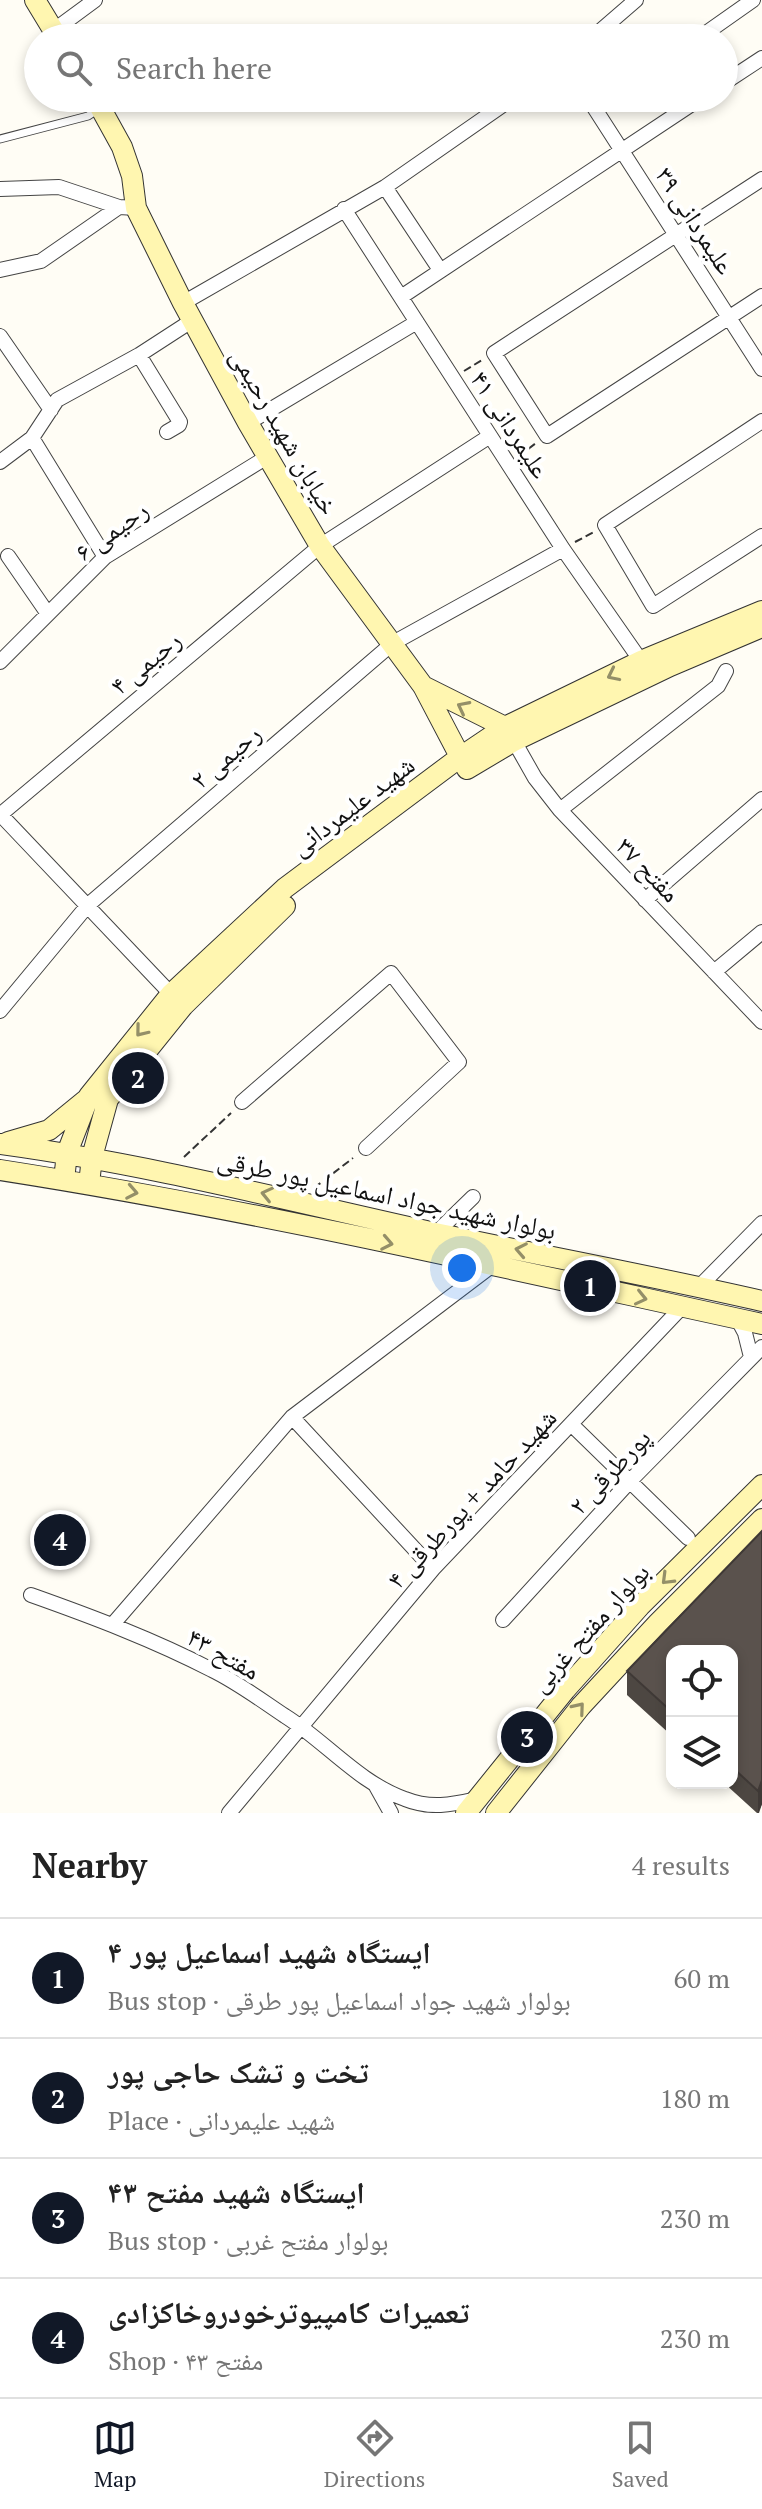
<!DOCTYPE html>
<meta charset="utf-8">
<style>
body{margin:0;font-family:"PT Serif","Noto Naskh Arabic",serif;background:#f6f6f6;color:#222}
.controls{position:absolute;right:24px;bottom:24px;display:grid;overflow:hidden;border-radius:16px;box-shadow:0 4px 12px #0003}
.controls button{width:72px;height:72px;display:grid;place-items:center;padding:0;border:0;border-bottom:2px solid #e0e0e0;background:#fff;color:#222;font:40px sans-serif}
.you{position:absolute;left:462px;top:1268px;width:28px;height:28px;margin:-20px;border:6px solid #fff;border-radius:50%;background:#1a73e8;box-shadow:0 0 0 12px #1a73e833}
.badge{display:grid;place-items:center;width:52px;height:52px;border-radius:50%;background:#111827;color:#fff;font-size:26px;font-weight:700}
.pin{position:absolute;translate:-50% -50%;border:4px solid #fff;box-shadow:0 2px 8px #0006}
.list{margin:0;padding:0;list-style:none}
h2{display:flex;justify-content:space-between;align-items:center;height:104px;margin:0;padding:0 32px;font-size:34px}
h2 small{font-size:26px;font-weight:400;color:#767676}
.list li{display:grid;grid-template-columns:52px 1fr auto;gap:24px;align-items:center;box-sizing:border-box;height:120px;padding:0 32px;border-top:2px solid #e0e0e0}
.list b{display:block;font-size:30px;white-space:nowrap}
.list p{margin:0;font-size:26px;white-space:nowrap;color:#767676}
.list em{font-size:26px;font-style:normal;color:#767676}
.icon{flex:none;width:44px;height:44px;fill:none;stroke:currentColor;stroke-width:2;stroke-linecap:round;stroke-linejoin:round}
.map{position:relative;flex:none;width:762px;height:1813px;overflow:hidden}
.search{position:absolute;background:#fff;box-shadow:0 4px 12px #0003;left:24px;right:24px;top:24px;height:88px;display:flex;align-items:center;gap:20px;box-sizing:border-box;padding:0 28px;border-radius:44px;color:#767676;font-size:30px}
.sheet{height:584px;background:#fff}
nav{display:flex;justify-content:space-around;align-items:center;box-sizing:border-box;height:112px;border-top:2px solid #e0e0e0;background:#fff;font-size:22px;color:#767676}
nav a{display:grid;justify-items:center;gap:4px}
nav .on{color:#111827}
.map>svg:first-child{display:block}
</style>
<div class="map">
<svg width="762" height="1813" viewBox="0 0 762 1813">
<rect width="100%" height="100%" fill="#fffdf5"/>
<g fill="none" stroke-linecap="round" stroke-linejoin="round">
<g stroke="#444" stroke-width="9">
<path id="lane" d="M0,139L88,116L97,110"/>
</g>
<g stroke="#444" stroke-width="16">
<path id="street" d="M53,31L95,0
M592,38L636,0
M699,38L753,0
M724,83L762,58
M588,98L762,369
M762,179L494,353L547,436L762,296
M385,187L440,270
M0,189L59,187L119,207L136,208
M344,209L563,549L641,661
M0,270L41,261L119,207
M401,297L701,98
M183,303L385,187L513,98
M0,336L51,410
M139,355L180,422L179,425L167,432
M762,421L605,525L653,606L762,536
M248,423L417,322
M32,438L105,557
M0,462L32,438L57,400L139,355L193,320
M8,556L48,614
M0,662L105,557L267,457
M514,741L535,778L560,810L762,1022
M560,810L718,686L726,671
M0,814L171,994
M0,815L320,546L490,436
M645,900L762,799
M714,972L762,932
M0,1011L88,905L393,643L563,549
M242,1102L391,973L459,1062L366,1148
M436,1233L473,1197
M700,1286L762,1223
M737,1318L745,1333L751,1357
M292,1417L433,1569
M572,1425L688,1538
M31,1595C93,1617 154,1640 212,1670C237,1682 261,1700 285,1716C325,1741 359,1783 405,1799C430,1809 451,1805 477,1799
M503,1620L630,1481L762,1347
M113,1624L292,1417L494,1264
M376,1786L391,1813
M229,1813L433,1569L682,1307"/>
</g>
<g stroke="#333" stroke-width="22">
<path id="secondary" d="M35,0L58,38
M95,98L122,147L132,176L136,208L183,303L248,423L320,546L423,686L465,766
M423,686L505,727L509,734
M467,769L514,741L670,666L762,627
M8,1142L49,1130L87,1099
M0,1144C147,1164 290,1201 435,1233C544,1256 653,1276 762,1301
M0,1170C256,1210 509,1269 762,1324
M64,1180L67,1153L89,1096L171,994L285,888L459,758L505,727L641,661L762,611
M89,1184L92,1157L108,1099L183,1006L285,906
M466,1813L565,1690L640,1606L762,1485
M496,1813L581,1706L658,1623L762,1519"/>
</g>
<path stroke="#333" stroke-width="2" stroke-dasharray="8 4" stroke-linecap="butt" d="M464,371L482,360
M519,456L536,443
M575,542L594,532
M184,1157L231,1113
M314,1188L353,1158"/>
<use href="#lane" stroke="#fff" stroke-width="7"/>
<use href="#street" stroke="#fff" stroke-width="14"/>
<use href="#secondary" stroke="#fff6b0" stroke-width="20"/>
</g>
<path fill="#4d4742" d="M156,1089L135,1105L126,1097V1091Z
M762,1531V1804L759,1813H757L724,1783H732V1651H672V1736L627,1695V1671Z"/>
<path fill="#3f3936" d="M156,1083V1089L135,1105V1099Z
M762,1780V1804L758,1813V1791Z"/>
<path fill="#5a524d" stroke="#3f3936" stroke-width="2" d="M144,1068L156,1083L135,1099L126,1091Z
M762,1531V1780L758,1791L732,1767V1651H672V1712L627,1671Z"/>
<defs><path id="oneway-chevron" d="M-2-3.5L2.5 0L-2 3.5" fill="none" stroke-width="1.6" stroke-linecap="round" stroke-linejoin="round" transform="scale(2)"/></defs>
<g stroke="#948f68">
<use href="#oneway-chevron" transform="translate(613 675) rotate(154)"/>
<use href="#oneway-chevron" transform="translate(463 707) rotate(-153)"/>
<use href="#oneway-chevron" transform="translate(141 1031) rotate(129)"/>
<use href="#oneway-chevron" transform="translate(132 1192) rotate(11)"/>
<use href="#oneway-chevron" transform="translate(267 1194) rotate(-167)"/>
<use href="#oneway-chevron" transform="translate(387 1243) rotate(11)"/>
<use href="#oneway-chevron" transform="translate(521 1250) rotate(-169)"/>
<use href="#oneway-chevron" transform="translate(641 1298) rotate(13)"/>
<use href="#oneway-chevron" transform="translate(667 1579) rotate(135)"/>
<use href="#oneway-chevron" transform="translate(579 1708) rotate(-50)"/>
</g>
<g text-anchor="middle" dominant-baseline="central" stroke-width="8" stroke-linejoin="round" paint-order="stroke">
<g font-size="26" fill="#111" stroke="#fff">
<text transform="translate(696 220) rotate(57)">علیمردانی ۳۹</text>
<text transform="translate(511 424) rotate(57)">علیمردانی ۴۱</text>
<text transform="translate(285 431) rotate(60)">خیابان شهید رحیمی</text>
<text transform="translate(111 530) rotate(-36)">رحیمی ۶</text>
<text transform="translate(145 662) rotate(-40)">رحیمی ۴</text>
<text transform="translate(225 756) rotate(-41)">رحیمی ۲</text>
<text transform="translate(352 805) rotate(-37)">شهید علیمردانی</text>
<text transform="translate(649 869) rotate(46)">مفتح ۳۷</text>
<text transform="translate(387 1194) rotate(12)">بولوار شهید جواد اسماعیل پور طرقی</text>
<text transform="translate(609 1471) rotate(-47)">پورطرقی ۲</text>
<text transform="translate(471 1498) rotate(-47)">شهید حامد + پورطرقی ۴</text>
<text transform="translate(589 1627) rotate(-48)">بولوار مفتح غربی</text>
<text transform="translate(224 1653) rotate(29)">مفتح ۴۳</text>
</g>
</g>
</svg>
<div class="controls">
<button><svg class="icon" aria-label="locate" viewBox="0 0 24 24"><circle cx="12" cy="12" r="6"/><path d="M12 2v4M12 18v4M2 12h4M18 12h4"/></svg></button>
<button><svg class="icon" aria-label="layers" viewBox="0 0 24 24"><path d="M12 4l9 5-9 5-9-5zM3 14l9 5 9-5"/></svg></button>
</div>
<div class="you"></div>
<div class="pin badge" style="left:590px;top:1286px">1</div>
<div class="pin badge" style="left:138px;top:1078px">2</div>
<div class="pin badge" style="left:527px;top:1737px">3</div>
<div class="pin badge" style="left:60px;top:1540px">4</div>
<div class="search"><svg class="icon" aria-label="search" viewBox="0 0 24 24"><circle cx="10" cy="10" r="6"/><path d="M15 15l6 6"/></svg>Search here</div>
</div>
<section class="sheet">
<h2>Nearby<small>4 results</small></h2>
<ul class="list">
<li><span class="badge">1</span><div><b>ایستگاه شهید اسماعیل پور ۴</b><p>Bus stop · بولوار شهید جواد اسماعیل پور طرقی</p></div><em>60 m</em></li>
<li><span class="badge">2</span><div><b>تخت و تشک حاجی پور</b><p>Place · شهید علیمردانی</p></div><em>180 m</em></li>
<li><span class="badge">3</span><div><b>ایستگاه شهید مفتح ۴۳</b><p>Bus stop · بولوار مفتح غربی</p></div><em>230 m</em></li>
<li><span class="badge">4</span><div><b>تعمیرات کامپیوترخودروخاکزادی</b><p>Shop · مفتح ۴۳</p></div><em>230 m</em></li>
</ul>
</section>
<nav>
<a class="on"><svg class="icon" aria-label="map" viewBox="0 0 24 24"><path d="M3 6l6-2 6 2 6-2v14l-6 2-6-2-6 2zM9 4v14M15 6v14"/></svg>Map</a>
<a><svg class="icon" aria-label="directions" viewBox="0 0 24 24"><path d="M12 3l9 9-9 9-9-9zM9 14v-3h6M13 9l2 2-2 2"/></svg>Directions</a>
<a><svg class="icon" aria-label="saved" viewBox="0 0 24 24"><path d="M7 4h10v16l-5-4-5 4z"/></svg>Saved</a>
</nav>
